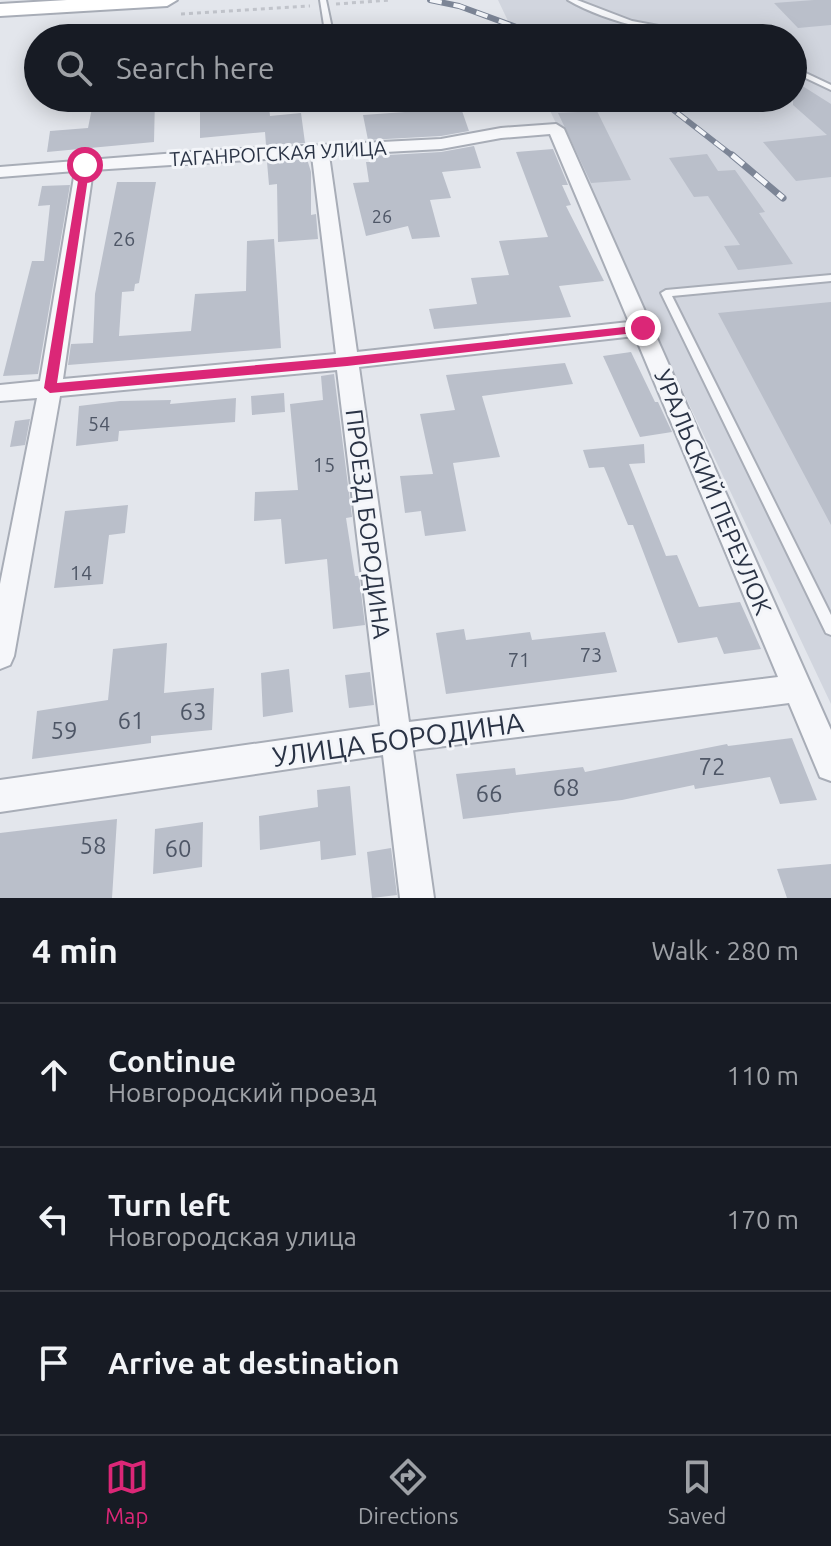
<!DOCTYPE html>
<meta charset="utf-8">
<style>
body{margin:0;font-family:Ubuntu,sans-serif;background:#242831;color:#f1f3f6}
.stop{position:absolute;width:24px;height:24px;margin:-18px;border:6px solid #db2777;border-radius:50%;background:#fff}
.stop.end{background:#db2777;border-color:#fff;box-shadow:0 2px 8px #0008}
.list{margin:0;padding:0;list-style:none}
h2{display:flex;justify-content:space-between;align-items:center;height:104px;margin:0;padding:0 32px;font-size:34px}
h2 small{font-size:26px;font-weight:400;color:#9ea1a6}
.list li{display:grid;grid-template-columns:52px 1fr auto;gap:24px;align-items:center;box-sizing:border-box;height:144px;padding:0 32px;border-top:2px solid #363941}
.list b{display:block;font-size:30px;white-space:nowrap}
.list p{margin:0;font-size:26px;white-space:nowrap;color:#9ea1a6}
.list em{font-size:26px;font-style:normal;color:#9ea1a6}
.icon{flex:none;width:44px;height:44px;fill:none;stroke:currentColor;stroke-width:2;stroke-linecap:round;stroke-linejoin:round}
.map{position:relative;flex:none;width:831px;height:898px;overflow:hidden}
.search{position:absolute;background:#171b24;box-shadow:0 4px 20px #0003;left:24px;right:24px;top:24px;height:88px;display:flex;align-items:center;gap:20px;box-sizing:border-box;padding:0 28px;border-radius:44px;color:#9ea1a6;font-size:30px}
.sheet{height:536px;background:#171b24}
nav{display:flex;justify-content:space-around;align-items:center;box-sizing:border-box;height:112px;border-top:2px solid #363941;background:#171b24;font-size:22px;color:#9ea1a6}
nav a{display:grid;justify-items:center;gap:4px}
nav .on{color:#db2777}
.map>svg:first-child{display:block}
</style>
<div class="map">
<svg width="831" height="898" viewBox="0 0 831 898">
<rect width="100%" height="100%" fill="#e3e6ec"/>
<path fill="#d1d5de" d="M498,0H831V704L544,98H793V38H516Z"/>
<path fill="#babfca" d="M814,0H831V25L798,28L774,3Z
M793,80L831,104V177L796,181L763,142L827,135L793,105Z
M94,98H155L154,142L47,152L50,131L88,128Z
M200,98H268L270,116L301,113L305,143L266,145L265,132L200,138Z
M461,108L469,131L441,136L368,140L363,115Z
M597,111L631,180L591,183L558,113Z
M474,146L481,168L442,172L451,198L430,200L440,237L412,239L408,226L366,236L353,183L369,182L366,162H372L371,156L441,152Z
M553,149L568,185H562L571,205L566,206L604,281L559,286L571,317L434,329L429,309L477,304L471,278L509,275L499,241L548,237L516,152Z
M707,154L718,171L735,170L765,212L759,213L793,264L738,270L724,246L740,245L708,196L694,197L669,158Z
M307,159L311,172V215L316,214L318,239L278,242L277,184L269,185L267,162Z
M117,182H156L139,283L135,284L134,291L122,292L119,336L191,331L195,294L246,291L247,241L274,239L281,348L68,365L71,344L93,343L95,294Z
M70,185L38,374L3,376L32,261H44L50,205L38,206L42,186Z
M831,302V525L718,313Z
M631,352L655,402H658L672,432L640,437L603,356Z
M565,363L573,384L482,396L500,457L453,463L466,531L425,536L421,511L405,513L400,476L433,474L420,414L455,410L446,375Z
M334,374L352,517L346,518L355,576H359L365,625L333,629L327,559L285,564L281,519L254,521L255,492L298,490L290,404L323,400L321,376Z
M284,393L285,412L252,415L251,396Z
M236,398L235,422L119,431L118,441L76,446L79,406L120,401L171,400L170,404Z
M30,419L25,445L10,447L15,421Z
M644,444L645,463L629,464L666,556L677,555L699,607L740,602L761,649L724,654L717,637L678,643L633,525H628L604,467L589,468L583,450Z
M128,505L125,533L109,535L103,584L54,588L65,511Z
M464,629L466,640L530,632L532,640L605,632L617,672L446,694L436,633Z
M167,643L164,693L214,688L212,730L151,736V743L32,759L37,711L108,700L113,649Z
M289,669L293,712L263,717L261,673Z
M370,672L374,705L349,708L345,675Z
M792,738L817,800L780,804L770,777L695,789L694,785L622,800L463,819L456,774L515,768L516,775L583,767L585,772L727,744L728,746Z
M350,786L356,855L321,860L320,841L260,850L259,816L318,807L317,790Z
M117,819L112,898H0V833Z
M203,822L202,867L153,874L155,829Z
M391,848L397,895L372,898L367,852Z
M831,864V898H787L777,869Z"/>
<g fill="none" stroke-linecap="round" stroke-linejoin="round">
<g stroke="#a8adb7" stroke-width="4">
<path id="lane" d="M320,0H326L334,38H326Z
M568,0H577L632,21L722,38C676,38 607,23 568,0Z
M793,67L831,85V90L793,72Z
M336,98H344L345,104L433,98H470L466,100L342,109L338,107Z
M831,275V281L672,296L831,615V635L826,633L661,293L666,290Z"/>
</g>
<g stroke="#a8adb7" stroke-width="4">
<path id="street" d="M556,124L564,129L831,730V781L820,777L789,703L413,750L434,898H400L383,755L0,812V780L380,726L337,370L60,396L14,656L10,665L0,669V584L37,398L0,401V385L40,381L75,171L0,177V167L202,151L441,139L501,128ZM550,134L629,322L357,352L329,155L441,149L501,138ZM312,156L336,354L63,379L93,170ZM635,336L778,677L409,722L359,367Z"/>
</g>
<g stroke="#a8adb7" stroke-width="4">
<path id="secondary" d="M67,0H177L167,6L0,16V4Z"/>
</g>
<path stroke="#c1c4cb" stroke-width="3" stroke-dasharray="4 4" stroke-linecap="butt" d="M336,4L391,0
M181,14L310,6"/>
<use href="#lane" fill="#f6f7fa" fill-rule="evenodd"/>
<use href="#street" fill="#f6f7fa" fill-rule="evenodd"/>
<use href="#secondary" fill="#fff" fill-rule="evenodd"/>
<g stroke="#7c8596" stroke-width="6">
<path id="rail-far1" d="M430,0L459,6L546,38
M658,98L734,157"/>
</g>
<g stroke="#7c8596" stroke-width="7">
<path id="rail" d="M732,155L783,198"/>
</g>
<use href="#rail-far1" stroke="#f3f5f9" stroke-width="4" stroke-dasharray="12" stroke-linecap="butt"/>
<use href="#rail" stroke="#f3f5f9" stroke-width="5" stroke-dasharray="15" stroke-linecap="butt"/>
</g>
<path fill="#db2777" d="M81,163L90,165L57,383L347,357L643,325L649,328L643,332L347,366L50,393L44,388Z"/>
<g text-anchor="middle" dominant-baseline="central" stroke-width="6" stroke-linejoin="round" paint-order="stroke">
<g font-size="18" fill="#4e5666">
<text x="382" y="216">26</text>
</g>
<g font-size="20" fill="#2a3345" stroke="#f3f5f9">
<text transform="translate(278 153) rotate(-3)">ТАГАНРОГСКАЯ УЛИЦА</text>
</g>
<g font-size="20" fill="#4e5666">
<text x="124" y="238">26</text>
<text x="99" y="423">54</text>
<text x="324" y="464">15</text>
<text x="81" y="572">14</text>
<text x="591" y="654">73</text>
<text x="519" y="659">71</text>
</g>
<g font-size="24" fill="#2a3345" stroke="#f3f5f9">
<text transform="translate(713 492) rotate(67)">УРАЛЬСКИЙ ПЕРЕУЛОК</text>
<text transform="translate(368 524) rotate(83)">ПРОЕЗД БОРОДИНА</text>
</g>
<g font-size="24" fill="#4e5666">
<text x="193" y="711">63</text>
<text x="131" y="720">61</text>
<text x="64" y="730">59</text>
<text x="712" y="766">72</text>
<text x="566" y="787">68</text>
<text x="489" y="793">66</text>
<text x="93" y="845">58</text>
<text x="178" y="848">60</text>
</g>
<g font-size="28" fill="#2a3345" stroke="#f3f5f9">
<text transform="translate(398 739) rotate(-8)">УЛИЦА БОРОДИНА</text>
</g>
</g>
</svg>
<div class="stop" style="left:85px;top:165px"></div>
<div class="stop end" style="left:643px;top:328px"></div>
<div class="search"><svg class="icon" aria-label="search" viewBox="0 0 24 24"><circle cx="10" cy="10" r="6"/><path d="M15 15l6 6"/></svg>Search here</div>
</div>
<section class="sheet">
<h2>4 min<small>Walk · 280 m</small></h2>
<ul class="list">
<li><svg class="icon" aria-label="ahead" viewBox="0 0 24 24"><path d="M12 20V5M6 11l6-6 6 6"/></svg><div><b>Continue</b><p>Новгородский проезд</p></div><em>110 m</em></li>
<li><svg class="icon" aria-label="left" viewBox="0 0 24 24"><path d="M17 20v-9H6M10 6l-5 5 5 5"/></svg><div><b>Turn left</b><p>Новгородская улица</p></div><em>170 m</em></li>
<li><svg class="icon" aria-label="arrive" viewBox="0 0 24 24"><path d="M6 21V4h12l-3 4 3 4H6"/></svg><div><b>Arrive at destination</b></div></li>
</ul>
</section>
<nav>
<a class="on"><svg class="icon" aria-label="map" viewBox="0 0 24 24"><path d="M3 6l6-2 6 2 6-2v14l-6 2-6-2-6 2zM9 4v14M15 6v14"/></svg>Map</a>
<a><svg class="icon" aria-label="directions" viewBox="0 0 24 24"><path d="M12 3l9 9-9 9-9-9zM9 14v-3h6M13 9l2 2-2 2"/></svg>Directions</a>
<a><svg class="icon" aria-label="saved" viewBox="0 0 24 24"><path d="M7 4h10v16l-5-4-5 4z"/></svg>Saved</a>
</nav>
